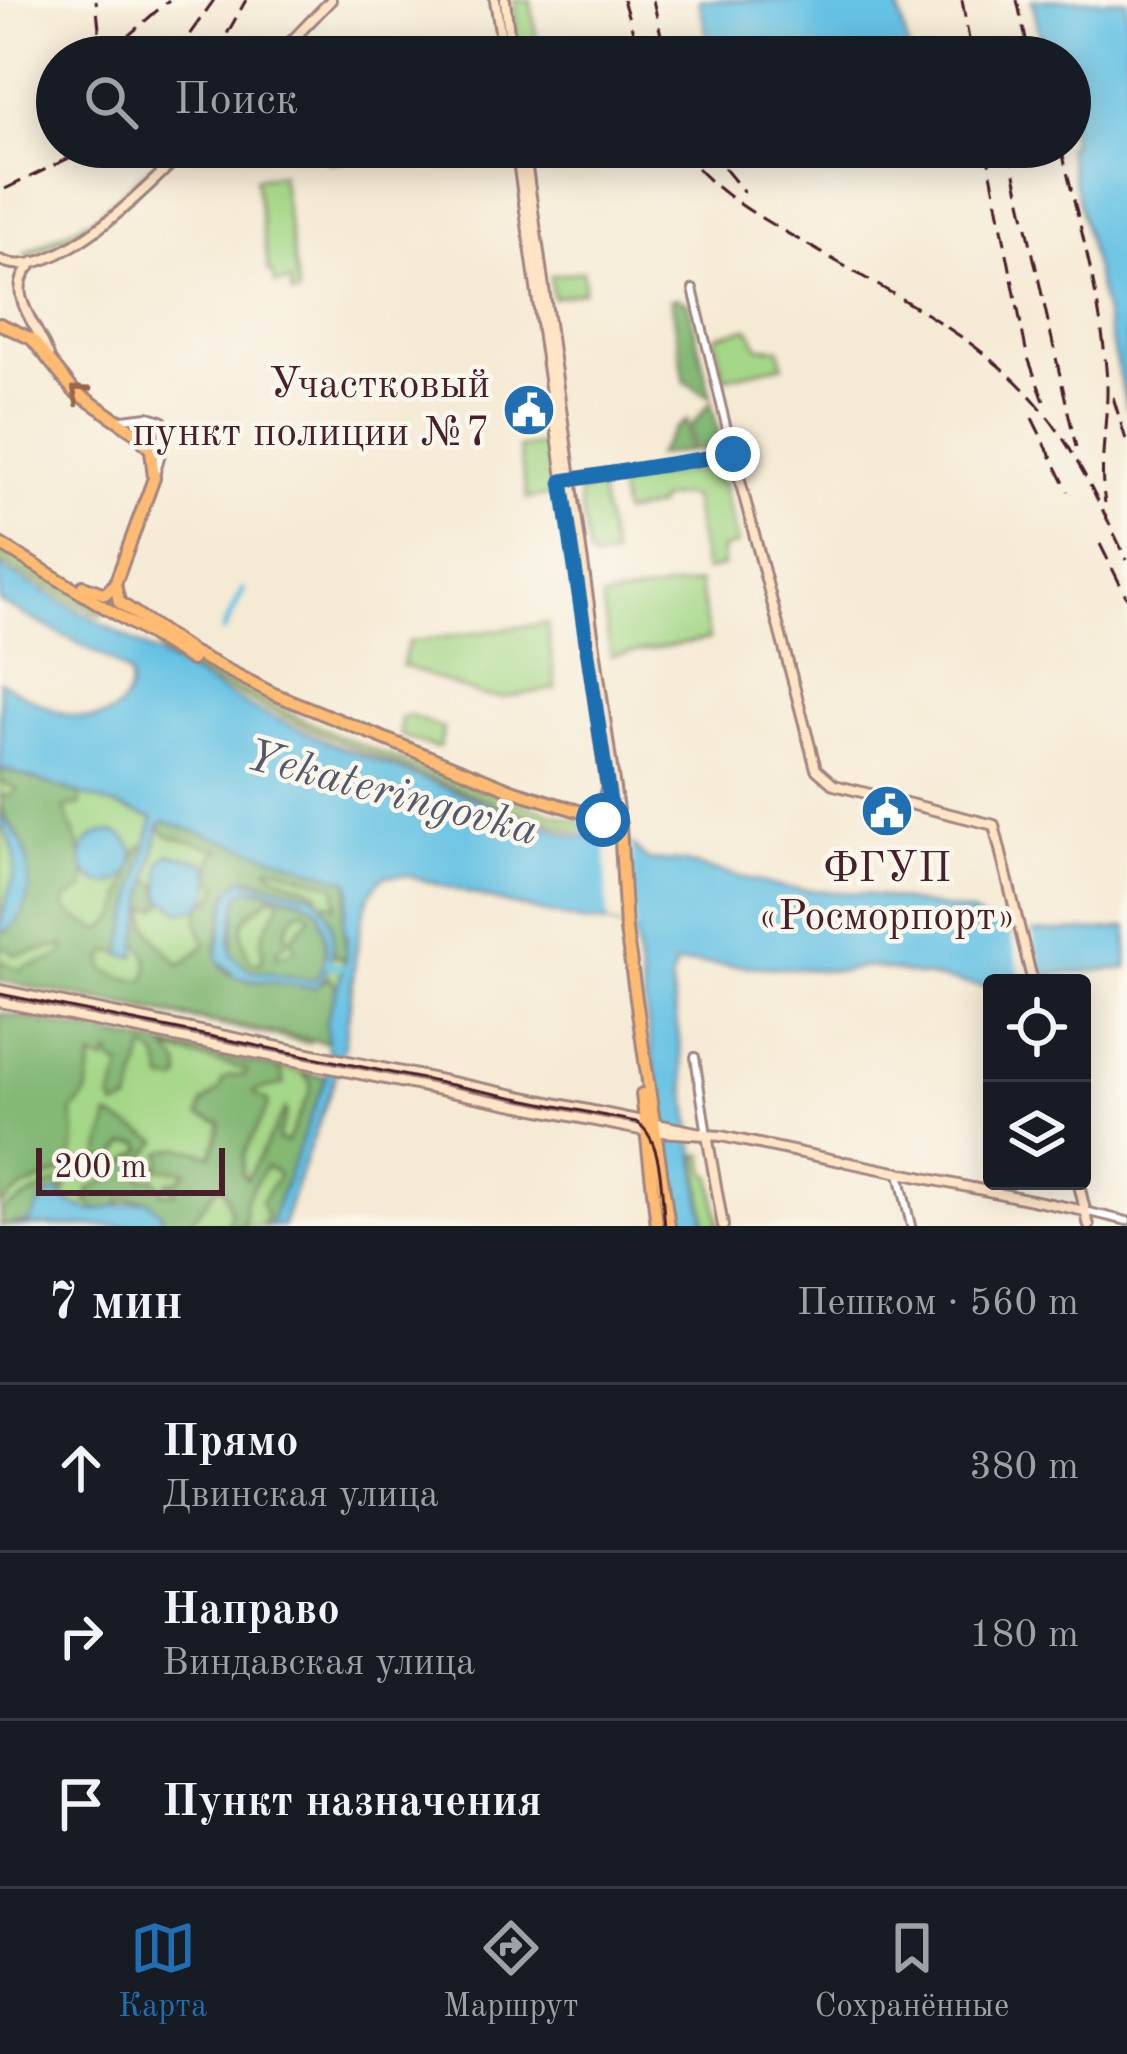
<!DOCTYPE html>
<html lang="ru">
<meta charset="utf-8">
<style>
body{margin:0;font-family:"Old Standard TT",serif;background:#20242c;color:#f1f3f6}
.controls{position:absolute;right:36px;bottom:36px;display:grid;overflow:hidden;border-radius:12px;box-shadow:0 6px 30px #0003}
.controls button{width:108px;height:108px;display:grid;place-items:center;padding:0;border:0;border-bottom:3px solid #363941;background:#171b24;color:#f1f3f6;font:60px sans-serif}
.scale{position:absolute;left:36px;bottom:30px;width:189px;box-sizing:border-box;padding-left:12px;border:6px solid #4a1f2b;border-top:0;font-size:33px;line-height:42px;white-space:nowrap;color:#4a1f2b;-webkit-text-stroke:9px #fbf7ec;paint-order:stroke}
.stop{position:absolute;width:36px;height:36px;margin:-27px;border:9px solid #1f6fb2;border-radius:50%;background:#fff}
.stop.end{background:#1f6fb2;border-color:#fff;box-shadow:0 3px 12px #0008}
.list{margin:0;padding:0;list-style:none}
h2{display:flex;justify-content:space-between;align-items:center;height:156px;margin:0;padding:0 48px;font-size:51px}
h2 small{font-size:39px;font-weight:400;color:#9ea1a6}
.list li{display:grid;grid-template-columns:78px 1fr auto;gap:36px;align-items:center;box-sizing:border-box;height:168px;padding:0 48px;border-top:3px solid #363941}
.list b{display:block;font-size:45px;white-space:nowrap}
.list p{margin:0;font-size:39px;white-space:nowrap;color:#9ea1a6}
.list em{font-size:39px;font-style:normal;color:#9ea1a6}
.icon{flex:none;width:66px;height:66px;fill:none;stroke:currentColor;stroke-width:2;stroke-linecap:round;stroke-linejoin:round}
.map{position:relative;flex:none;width:1127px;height:1226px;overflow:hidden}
.search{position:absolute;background:#171b24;box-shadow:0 6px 30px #0003;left:36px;right:36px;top:36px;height:132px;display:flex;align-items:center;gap:30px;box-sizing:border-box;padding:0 42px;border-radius:66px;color:#9ea1a6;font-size:45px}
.sheet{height:660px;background:#171b24}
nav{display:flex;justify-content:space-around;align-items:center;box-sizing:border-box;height:168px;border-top:3px solid #363941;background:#171b24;font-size:33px;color:#9ea1a6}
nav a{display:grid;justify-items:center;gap:6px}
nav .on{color:#1f6fb2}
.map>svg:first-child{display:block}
</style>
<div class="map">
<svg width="1127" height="1226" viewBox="0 0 1127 1226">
<rect width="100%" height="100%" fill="#fbf7ec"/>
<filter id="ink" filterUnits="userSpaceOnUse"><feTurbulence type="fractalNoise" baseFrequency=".00833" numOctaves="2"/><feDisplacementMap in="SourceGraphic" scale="24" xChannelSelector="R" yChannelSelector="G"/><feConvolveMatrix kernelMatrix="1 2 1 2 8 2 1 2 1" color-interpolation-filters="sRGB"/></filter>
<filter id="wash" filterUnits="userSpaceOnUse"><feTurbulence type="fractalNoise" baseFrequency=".004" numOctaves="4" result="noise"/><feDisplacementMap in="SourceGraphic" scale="48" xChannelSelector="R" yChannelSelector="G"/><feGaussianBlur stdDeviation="2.7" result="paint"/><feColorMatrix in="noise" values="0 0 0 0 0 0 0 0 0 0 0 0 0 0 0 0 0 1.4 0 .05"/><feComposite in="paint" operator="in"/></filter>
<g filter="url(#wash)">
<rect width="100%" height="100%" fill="#f5ead4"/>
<path fill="#a4d787" stroke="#777b59" stroke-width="3" d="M514,0H531L539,57H519Z
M327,147H372L373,157L329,162Z
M152,165L155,169L98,222L28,257L25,254L95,217Z
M281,174L299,294L292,295L290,282L275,284L273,272H269L255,178Z
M583,271L584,291L553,298L550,276Z
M748,328L759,347L779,348L783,365L724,378L715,336Z
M551,443L558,494L527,499L519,448Z
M703,470L722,482L738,544L722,549L723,566L705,571L692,498L684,495L661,499L657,506L623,514L618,484Z
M599,487L613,557L593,560L589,556L579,493Z
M0,552L104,610L100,616L0,561Z
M699,583L709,639L611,656L602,599Z
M547,623L556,689L501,698L482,696L402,665L408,642Z
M161,645C294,726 447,781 595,827L576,832C435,781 292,729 162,654L158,646Z
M409,715L443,729L440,747L434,748L400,735L401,719Z
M0,768L349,880C347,938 347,997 309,1043L0,981Z
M0,1013L326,1077L269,1226H0Z
M698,1155H704L706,1171L712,1177L719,1226H705Z"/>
<path fill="#83b874" stroke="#666c50" stroke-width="3" fill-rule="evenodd" d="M679,298L688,303L711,397L685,382L671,299Z
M711,402L719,436L710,448L693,450L691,426Z
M687,420L689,451L656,455L675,429Z
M0,768L82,795L80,805L64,808C71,831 92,863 84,889L66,899L65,908L74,917L101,930L117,918L137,851L141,846H148L127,939L122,952H108L104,957V969L123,978L145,980C151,963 148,953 136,940L148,882L151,881L158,885L164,902L158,908H147C142,929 166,951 181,965L206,945C195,925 193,905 216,896L219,884L211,880L212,856L222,850L168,836L159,827L164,821L349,880C351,894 346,900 344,913C342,928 347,943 345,959L333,955L324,906L326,902L336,906V886L271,866L268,869L276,876L316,890L320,899L257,879H242L228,894L216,948L221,966L229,974L249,981L321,983L329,977L337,987L326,1022L328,1043L0,981V960L19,970C34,961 52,965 66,950L64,946L15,955L7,948H0V933L8,931C23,902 37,872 20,839C11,822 0,818 0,797L14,794L17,789L0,781Z
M250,888L302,899L318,908C325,934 334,960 313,981L247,969L231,955L237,902L239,895ZM272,896L280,899C277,913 267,922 263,934C259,944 265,953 261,963L249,961C237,920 239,923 272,896ZM303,910L311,916L292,938L296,950L277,957L276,952L289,940L285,931L294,915Z
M0,1013L164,1046L180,1065L181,1078L178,1082L164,1081L158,1057L145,1048L130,1102L116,1107L111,1100L122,1066L114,1064L110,1053L105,1062L92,1058L87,1094L72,1112C76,1132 77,1152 66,1170L21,1189L0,1205Z
M168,1047L281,1069L284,1084L255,1091V1095L268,1101V1106L244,1154L242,1174L247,1179L285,1109L287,1114L277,1140L287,1142L311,1090L310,1081L302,1073L326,1077L269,1226H263L266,1217L261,1201L278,1177L277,1172L265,1167L246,1199L244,1226H226L231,1213L224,1189L218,1186L187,1226H156L162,1215L147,1200L122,1199L115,1208L98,1211L86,1201L90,1196L88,1190L116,1175L119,1166L144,1149L139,1143L126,1144L115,1158L99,1160L109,1116L159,1141L135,1168L142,1179L155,1178L162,1193H175L176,1187L167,1186L166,1182L179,1180L186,1171L156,1169L162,1161L161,1152L180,1147L212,1155L221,1123L199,1116L203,1103L220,1090L222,1081L229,1076L245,1075L247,1070L171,1051Z
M59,1181L67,1188L66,1192H57L30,1222L0,1226L3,1210Z"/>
<path fill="#66c2e4" stroke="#587088" stroke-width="3" fill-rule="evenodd" d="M699,0H897L910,57H712Z
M1032,0H1127V409L1066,147H1070V57H1045Z
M0,566L250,707L335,745L575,837L594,834L605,841L632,845L648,860L686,863L783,888L865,894L971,913L1011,935C1049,927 1088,935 1127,927V968L1021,977L1015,983H992V988L867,966L843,971L689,963L675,965L671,982L705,1226H678L634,931L608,922H586L501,902L405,875L384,876C367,892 363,913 359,935C351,975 351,1018 341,1057C325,1114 299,1168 283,1226H269L326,1077L329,1059L326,1022L344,967L347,940L343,921L351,890L349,881L164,821L159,827L135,957L121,955L153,818L0,768V681C28,698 87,735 116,710C127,701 131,691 130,676L114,662L0,602Z
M0,814C8,824 18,833 23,846C34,874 32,923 0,933C0,907 16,886 15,858C14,841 0,831 0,814Z
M82 858a26 26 0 1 1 52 0a26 26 0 1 1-52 0Z
M169,854L202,861L209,867C214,891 207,912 180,911L160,897L161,862Z
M242,879L313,894C340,916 339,966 315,988L237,978L217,959L228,894ZM260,888L302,899L318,908C325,934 334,960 313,981L247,969L232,955L230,941L239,895L250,888Z
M57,1192L73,1205L92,1211L147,1200L160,1211L162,1220L156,1226H13L30,1222L43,1199Z"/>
<path fill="#f5ead4" d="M605,841L632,845L635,931L608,922Z
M1030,924L1043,980L1022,983L1009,926Z"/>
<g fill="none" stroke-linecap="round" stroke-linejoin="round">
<path stroke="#66c2e4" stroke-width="6" d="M223,631L243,590
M328,960L327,965L347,968"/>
</g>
</g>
<g filter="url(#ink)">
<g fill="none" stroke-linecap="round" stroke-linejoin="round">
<g stroke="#a08480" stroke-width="12">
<path id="street" d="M693,289L733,454
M123,419L148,416L162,420L163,446L156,472
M695,1057L707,1135
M899,1173L911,1226
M1085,1211L1127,1221"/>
</g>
<g stroke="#a08480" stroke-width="14">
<path id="secondary" d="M495,0L504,57
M505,0L512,57
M276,57L331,0
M516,147L613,830
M524,147L620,824
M0,260C53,287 154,181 188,147
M34,262C0,293 39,323 50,359
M562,481L733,454L816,769L834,785L994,825L1033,983
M586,810L600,806L606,790
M0,990L706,1134
M0,1002L645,1131L721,1136L840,1161
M707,1135L723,1226
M846,1162L1085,1211
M1078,1181L1089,1226"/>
</g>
<g stroke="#a08480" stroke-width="16">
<path id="primary" d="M0,324L32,339L74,391L135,432L151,450L154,478L115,584L119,602L192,652L274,694L514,791L620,824L626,930L669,1226
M0,544L192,660
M83,586L105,594L115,584
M642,1094L657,1226"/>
</g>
<use href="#street" stroke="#fff" stroke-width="6"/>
<use href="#secondary" stroke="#ffe4c6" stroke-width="8"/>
<use href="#primary" stroke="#febb71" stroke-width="10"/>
<path stroke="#4a1f2b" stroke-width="3" d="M0,994L636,1122C664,1138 661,1197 665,1226"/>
<path stroke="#4a1f2b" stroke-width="3" stroke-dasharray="18 9" stroke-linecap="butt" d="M623,0L641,57
M653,0L666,57
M962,0L972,57
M1017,0L1030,57
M174,56L214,0
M92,57L99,29L96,0
M104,57L169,0
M214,57L246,0
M55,99L57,98
M680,147C717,200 779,227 834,260C908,303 993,346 1047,416C1080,458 1103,512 1127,560
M707,147L744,192
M986,147L1027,355L1045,404
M1009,147L1076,447
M1061,147C1079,224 1103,304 1107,383C1108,424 1098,462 1105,503
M5,189L92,147
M1113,397L1127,443
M1032,418L1068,491
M1100,544L1127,598"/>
</g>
<defs><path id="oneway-chevron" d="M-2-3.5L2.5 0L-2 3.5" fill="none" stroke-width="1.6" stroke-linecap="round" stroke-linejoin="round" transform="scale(3)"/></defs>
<use stroke="#9b654a" href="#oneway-chevron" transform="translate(79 393) rotate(-139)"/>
</g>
<g fill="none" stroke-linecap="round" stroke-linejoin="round" filter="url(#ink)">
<path stroke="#1f6fb2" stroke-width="15" d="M603,820L613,822L562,481L733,454"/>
</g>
<defs>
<g id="civic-disc" transform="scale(2.7)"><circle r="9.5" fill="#1f6fb2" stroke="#fbf7ec"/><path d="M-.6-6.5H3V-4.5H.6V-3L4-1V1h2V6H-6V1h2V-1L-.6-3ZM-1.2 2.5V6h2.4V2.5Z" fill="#fff"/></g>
</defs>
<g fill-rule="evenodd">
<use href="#civic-disc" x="529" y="410"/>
<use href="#civic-disc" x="887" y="811"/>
</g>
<g text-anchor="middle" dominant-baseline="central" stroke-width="9" stroke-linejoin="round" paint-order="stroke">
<g font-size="42" fill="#4a1f2b" stroke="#fbf7ec" text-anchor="end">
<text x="490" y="386">Участковый<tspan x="490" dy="48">пункт полиции №7</tspan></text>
<text x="887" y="870" text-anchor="middle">ФГУП<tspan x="887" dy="48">«Росморпорт»</tspan></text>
</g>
<g font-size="45" font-style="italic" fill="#54586c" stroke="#fbf7ec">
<text transform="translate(392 795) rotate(15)">Yekateringovka</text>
</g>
</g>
</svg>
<div class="controls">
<button><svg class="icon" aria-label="locate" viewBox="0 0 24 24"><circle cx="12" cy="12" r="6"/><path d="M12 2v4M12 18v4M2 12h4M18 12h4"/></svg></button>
<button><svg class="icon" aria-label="layers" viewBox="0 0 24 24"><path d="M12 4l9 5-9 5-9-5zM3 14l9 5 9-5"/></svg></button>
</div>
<div class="scale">200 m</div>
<div class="stop" style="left:603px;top:820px"></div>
<div class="stop end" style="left:733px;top:454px"></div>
<div class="search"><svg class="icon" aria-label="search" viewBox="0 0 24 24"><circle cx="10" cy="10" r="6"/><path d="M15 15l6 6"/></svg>Поиск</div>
</div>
<section class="sheet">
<h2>7 мин<small>Пешком · 560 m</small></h2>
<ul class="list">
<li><svg class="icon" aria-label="ahead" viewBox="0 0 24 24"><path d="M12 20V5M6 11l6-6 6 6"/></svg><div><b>Прямо</b><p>Двинская улица</p></div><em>380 m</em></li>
<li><svg class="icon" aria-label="right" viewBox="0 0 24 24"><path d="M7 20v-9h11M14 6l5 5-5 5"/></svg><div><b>Направо</b><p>Виндавская улица</p></div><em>180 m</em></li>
<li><svg class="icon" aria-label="arrive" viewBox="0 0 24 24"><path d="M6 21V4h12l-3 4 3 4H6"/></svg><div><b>Пункт назначения</b></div></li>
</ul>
</section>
<nav>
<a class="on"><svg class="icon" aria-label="map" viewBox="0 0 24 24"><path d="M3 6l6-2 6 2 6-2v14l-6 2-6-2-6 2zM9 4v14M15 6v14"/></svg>Карта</a>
<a><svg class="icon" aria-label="directions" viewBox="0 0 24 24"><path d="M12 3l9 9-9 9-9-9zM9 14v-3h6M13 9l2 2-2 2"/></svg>Маршрут</a>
<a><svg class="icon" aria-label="saved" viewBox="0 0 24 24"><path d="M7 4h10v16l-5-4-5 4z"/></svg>Сохранённые</a>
</nav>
